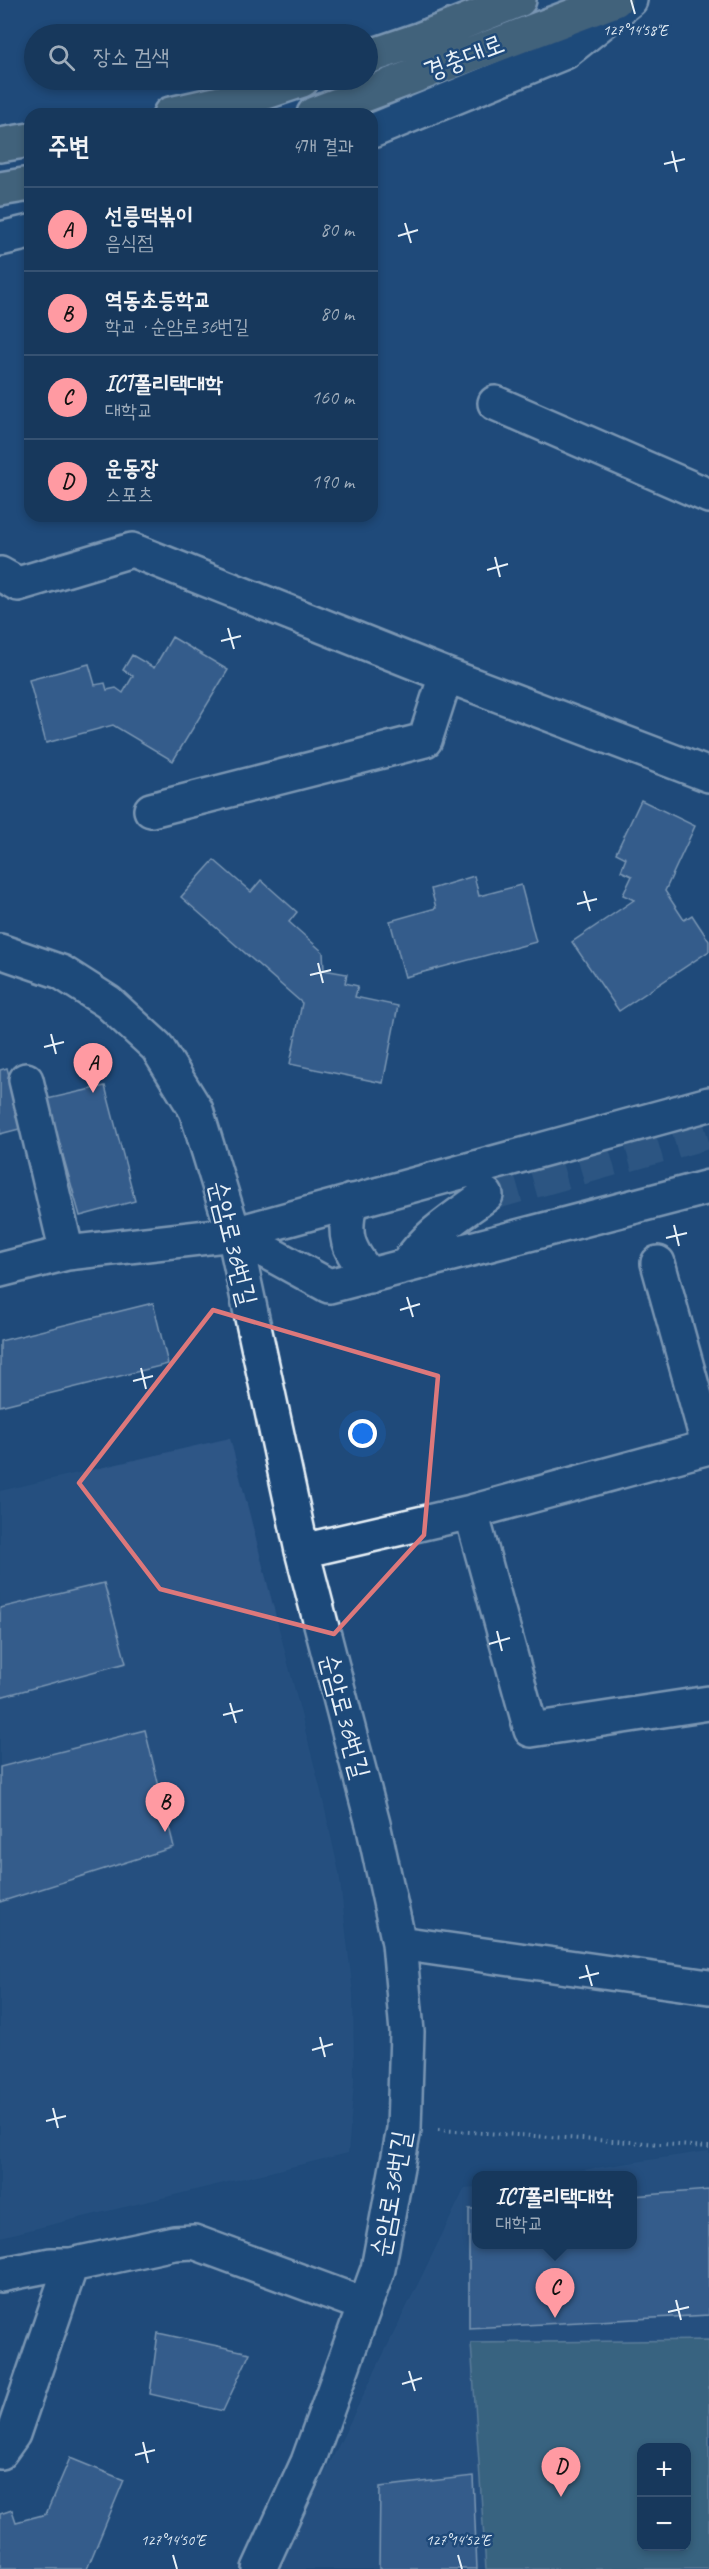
<!DOCTYPE html>
<html lang="ko">
<meta charset="utf-8">
<style>
body{margin:0;font-family:Caveat,"Poor Story",sans-serif;background:#203f62;color:#f1f3f6}
.controls{position:absolute;right:18px;bottom:18px;display:grid;overflow:hidden;border-radius:12px;box-shadow:0 3px 9px #0003}
.controls button{width:54px;height:54px;display:grid;place-items:center;padding:0;border:0;border-bottom:2px solid #365272;background:#17385c;color:#f1f3f6;font:30px sans-serif}
.you{position:absolute;left:363px;top:1434px;width:21px;height:21px;margin:-15px;border:4px solid #fff;border-radius:50%;background:#1a73e8;box-shadow:0 0 0 9px #1a73e833}
.badge{display:grid;place-items:center;width:39px;height:39px;border-radius:50%;background:#ff9aa2;color:#111;font-size:20px;font-weight:700}
.pin{position:absolute;translate:-50% -50px;filter:drop-shadow(0 2px 3px #0008)}
.pin::after{content:'';position:absolute;top:32px;width:21px;height:18px;background:inherit;clip-path:polygon(0 0,100% 0,50% 100%)}
.popup{position:absolute;left:472px;top:2171px;width:165px;height:78px;box-sizing:border-box;display:grid;place-content:center;border-radius:12px;background:#17385c;filter:drop-shadow(0 2px 4px #0005);font-size:20px;white-space:nowrap;color:#9eacbb}
.popup b{font-size:22px;color:#f1f3f6}
.popup::after{content:'';position:absolute;left:50%;top:100%;margin-left:-12px;border:12px solid transparent;border-top-color:#17385c}
.list{margin:0;padding:0;list-style:none}
h2{display:flex;justify-content:space-between;align-items:center;height:78px;margin:0;padding:0 24px;font-size:26px}
h2 small{font-size:20px;font-weight:400;color:#9eacbb}
.list li{display:grid;grid-template-columns:39px 1fr auto;gap:18px;align-items:center;box-sizing:border-box;height:84px;padding:0 24px;border-top:2px solid #365272}
.list b{display:block;font-size:22px;white-space:nowrap}
.list p{margin:0;font-size:20px;white-space:nowrap;color:#9eacbb}
.list em{font-size:20px;font-style:normal;color:#9eacbb}
.icon{flex:none;width:33px;height:33px;fill:none;stroke:currentColor;stroke-width:2;stroke-linecap:round;stroke-linejoin:round}
.map{position:relative;flex:none;width:709px;height:2569px;overflow:hidden}
.search{position:absolute;background:#17385c;box-shadow:0 3px 9px #0003;left:24px;top:24px;width:354px;height:66px;display:flex;align-items:center;gap:15px;box-sizing:border-box;padding:0 21px;border-radius:33px;color:#9eacbb;font-size:22px}
.panel{position:absolute;background:#17385c;box-shadow:0 3px 9px #0003;left:24px;top:108px;width:354px;height:414px;border-radius:18px}
.map>svg:first-child{display:block}
</style>
<div class="map">
<svg width="709" height="2569" viewBox="0 0 709 2569">
<rect width="100%" height="100%" fill="#1f4a7a"/>
<filter id="ink" filterUnits="userSpaceOnUse"><feTurbulence type="fractalNoise" baseFrequency=".0167" numOctaves="2"/><feDisplacementMap in="SourceGraphic" scale="12" xChannelSelector="R" yChannelSelector="G"/><feConvolveMatrix kernelMatrix="1 2 1 2 8 2 1 2 1" color-interpolation-filters="sRGB"/></filter>
<g filter="url(#ink)">
<path fill="#2e5686" fill-rule="evenodd" d="M230,1438L321,1792L339,1873L353,1994L354,2081L348,2153L0,2237V1491Z
M709,2151V2569H278L465,2188L477,2187V2244H633V2176L549,2175ZM642,2448H686V2546H642Z"/>
<path fill="#598087" stroke="#a0b8c0" stroke-width="1.5" fill-rule="evenodd" d="M709,2340V2569H486L471,2343ZM642,2448H686V2546H642Z"/>
<path fill="#5072a1" stroke="#e8f1f8" stroke-width="1.5" d="M172,637L228,670L173,761L113,725L46,743L29,680L89,664L95,685L105,683L107,690L116,688L123,693L133,676L123,670L132,655L154,668Z
M641,800L695,826L665,891L684,920L692,915L709,941V951L619,1011L572,942L634,900L623,895L632,876L621,871L626,858L616,853Z
M214,860L251,892L261,880L297,912L289,922L323,952L324,970L347,974L345,983L358,986L355,997L398,1006L383,1083L290,1064L302,1003L181,897Z
M474,876L479,896L521,885L536,942L405,977L390,921L436,908L431,889Z
M7,1068L23,1128L0,1134V1070Z
M105,1086L135,1201L80,1216L47,1099Z
M153,1303L168,1364L0,1406V1341Z
M104,1583L126,1663L0,1697V1608Z
M145,1730L174,1847L0,1902V1767Z
M709,2190V2315L469,2328V2209H477V2244H633V2196Z
M158,2333L250,2353L223,2411L150,2394Z
M70,2458L124,2480L87,2569H0V2514L12,2510L16,2522L46,2514Z
M473,2476L477,2569H379L380,2487Z"/>
<g fill="none" stroke-linecap="round" stroke-linejoin="round">
<path stroke="#3d638d" stroke-width="33" stroke-dasharray="33 16" stroke-linecap="butt" d="M486,1195L709,1132"/>
<g stroke="#e8f1f8" stroke-width="38">
<path id="minor" d="M372,131L565,52L630,0
M0,239L30,232
M495,403L709,496
M0,574L18,584L132,550L446,675L709,775
M151,810L425,740L446,675
M0,951L61,972L108,1002L157,1047L196,1110L234,1234L302,1551L373,1824L399,1943L407,2032L404,2129L378,2269L308,2462L259,2569
M26,1080L67,1253
M351,1201C342,1235 347,1249 370,1276
M234,1234L329,1286L709,1187
M406,1266C428,1233 455,1218 486,1195
M0,1270L67,1253L234,1234L709,1104
M471,1512L531,1730L709,1703
M302,1551L471,1512L709,1447L658,1263
M399,1943L709,1987
M0,2275L51,2265H71L174,2243L194,2242L365,2305
M0,2452L13,2434L71,2265"/>
</g>
<g stroke="#e8f1f8" stroke-width="38">
<path id="major" d="M368,57L421,39L519,0
M170,114L260,94L302,80
M314,114L615,0
M0,145L30,140
M0,189L30,184"/>
</g>
<path stroke="#e8f1f8" stroke-width="4" stroke-dasharray="1.5 4.5" stroke-linecap="butt" d="M438,2130L709,2147"/>
<use href="#minor" stroke="#1f4a7a" stroke-width="33"/>
<use href="#major" stroke="#6c7e7c" stroke-width="33"/>
</g>
</g>
<path d="M0 0H709V2569H0ZM213,1310L438,1376L424,1535L334,1634L160,1589L79,1483Z" fill="#1f4a7a" fill-opacity=".55" fill-rule="evenodd"/>
<path fill="none" stroke="#dd787b" stroke-width="4.5" stroke-linejoin="round" d="M213,1310L438,1376L424,1535L334,1634L160,1589L79,1483Z"/>
<path fill="none" stroke="#e8f1f8" stroke-width="2" d="M631,0L635,14M672,151L677,172M664,164L685,159M405,223L411,243M398,236L418,230M495,557L500,577M487,570L508,564M228,628L234,649M221,641L241,636M584,891L590,911M577,904L597,899M318,963L323,983M310,975L331,970M51,1034L56,1054M44,1047L64,1042M674,1225L679,1246M666,1238L687,1233M407,1297L413,1317M400,1310L420,1304M141,1368L146,1389M133,1381L153,1376M497,1631L502,1651M489,1644L510,1638M230,1703L236,1723M223,1715L243,1710M586,1965L592,1986M579,1978L599,1973M320,2037L325,2057M312,2050L333,2044M53,2108L58,2128M46,2121L66,2116M676,2300L681,2320M668,2312L689,2307M409,2371L415,2391M402,2384L422,2378M143,2442L148,2463M135,2455L155,2450M173,2555L177,2569M458,2555L462,2569"/>
<g text-anchor="middle" dominant-baseline="central" stroke-width="5" stroke-linejoin="round" paint-order="stroke">
<g font-size="26" fill="#e8f1f8" stroke="#1f4a7a">
<text transform="translate(464 57) rotate(-21)">경충대로</text>
<text transform="translate(233 1243) rotate(76)">순암로36번길</text>
<text transform="translate(345 1716) rotate(75)">순암로36번길</text>
<text transform="translate(391 2194) rotate(-80)">순암로36번길</text>
</g>
</g>
<g font-size="15" text-anchor="middle" fill="#e8f1f8" stroke="#1f4a7a" stroke-width="5" stroke-linejoin="round" paint-order="stroke">
<text x="635" y="35">127°14'58"E</text>
<text x="173" y="2545">127°14'50"E</text>
<text x="458" y="2545">127°14'52"E</text>
</g>
</svg>
<div class="controls">
<button>+</button>
<button>−</button>
</div>
<div class="you"></div>
<div class="pin badge" style="left:93px;top:1093px">A</div>
<div class="pin badge" style="left:165px;top:1832px">B</div>
<div class="pin badge" style="left:555px;top:2318px">C</div>
<div class="popup"><b>ICT폴리택대학</b>대학교</div>
<div class="pin badge" style="left:561px;top:2497px">D</div>
<div class="search"><svg class="icon" aria-label="search" viewBox="0 0 24 24"><circle cx="10" cy="10" r="6"/><path d="M15 15l6 6"/></svg>장소 검색</div>
<section class="panel">
<h2>주변<small>4개 결과</small></h2>
<ul class="list">
<li><span class="badge">A</span><div><b>선릉떡볶이</b><p>음식점</p></div><em>80 m</em></li>
<li><span class="badge">B</span><div><b>역동초등학교</b><p>학교 · 순암로36번길</p></div><em>80 m</em></li>
<li><span class="badge">C</span><div><b>ICT폴리택대학</b><p>대학교</p></div><em>160 m</em></li>
<li><span class="badge">D</span><div><b>운동장</b><p>스포츠</p></div><em>190 m</em></li>
</ul>
</section>
</div>
